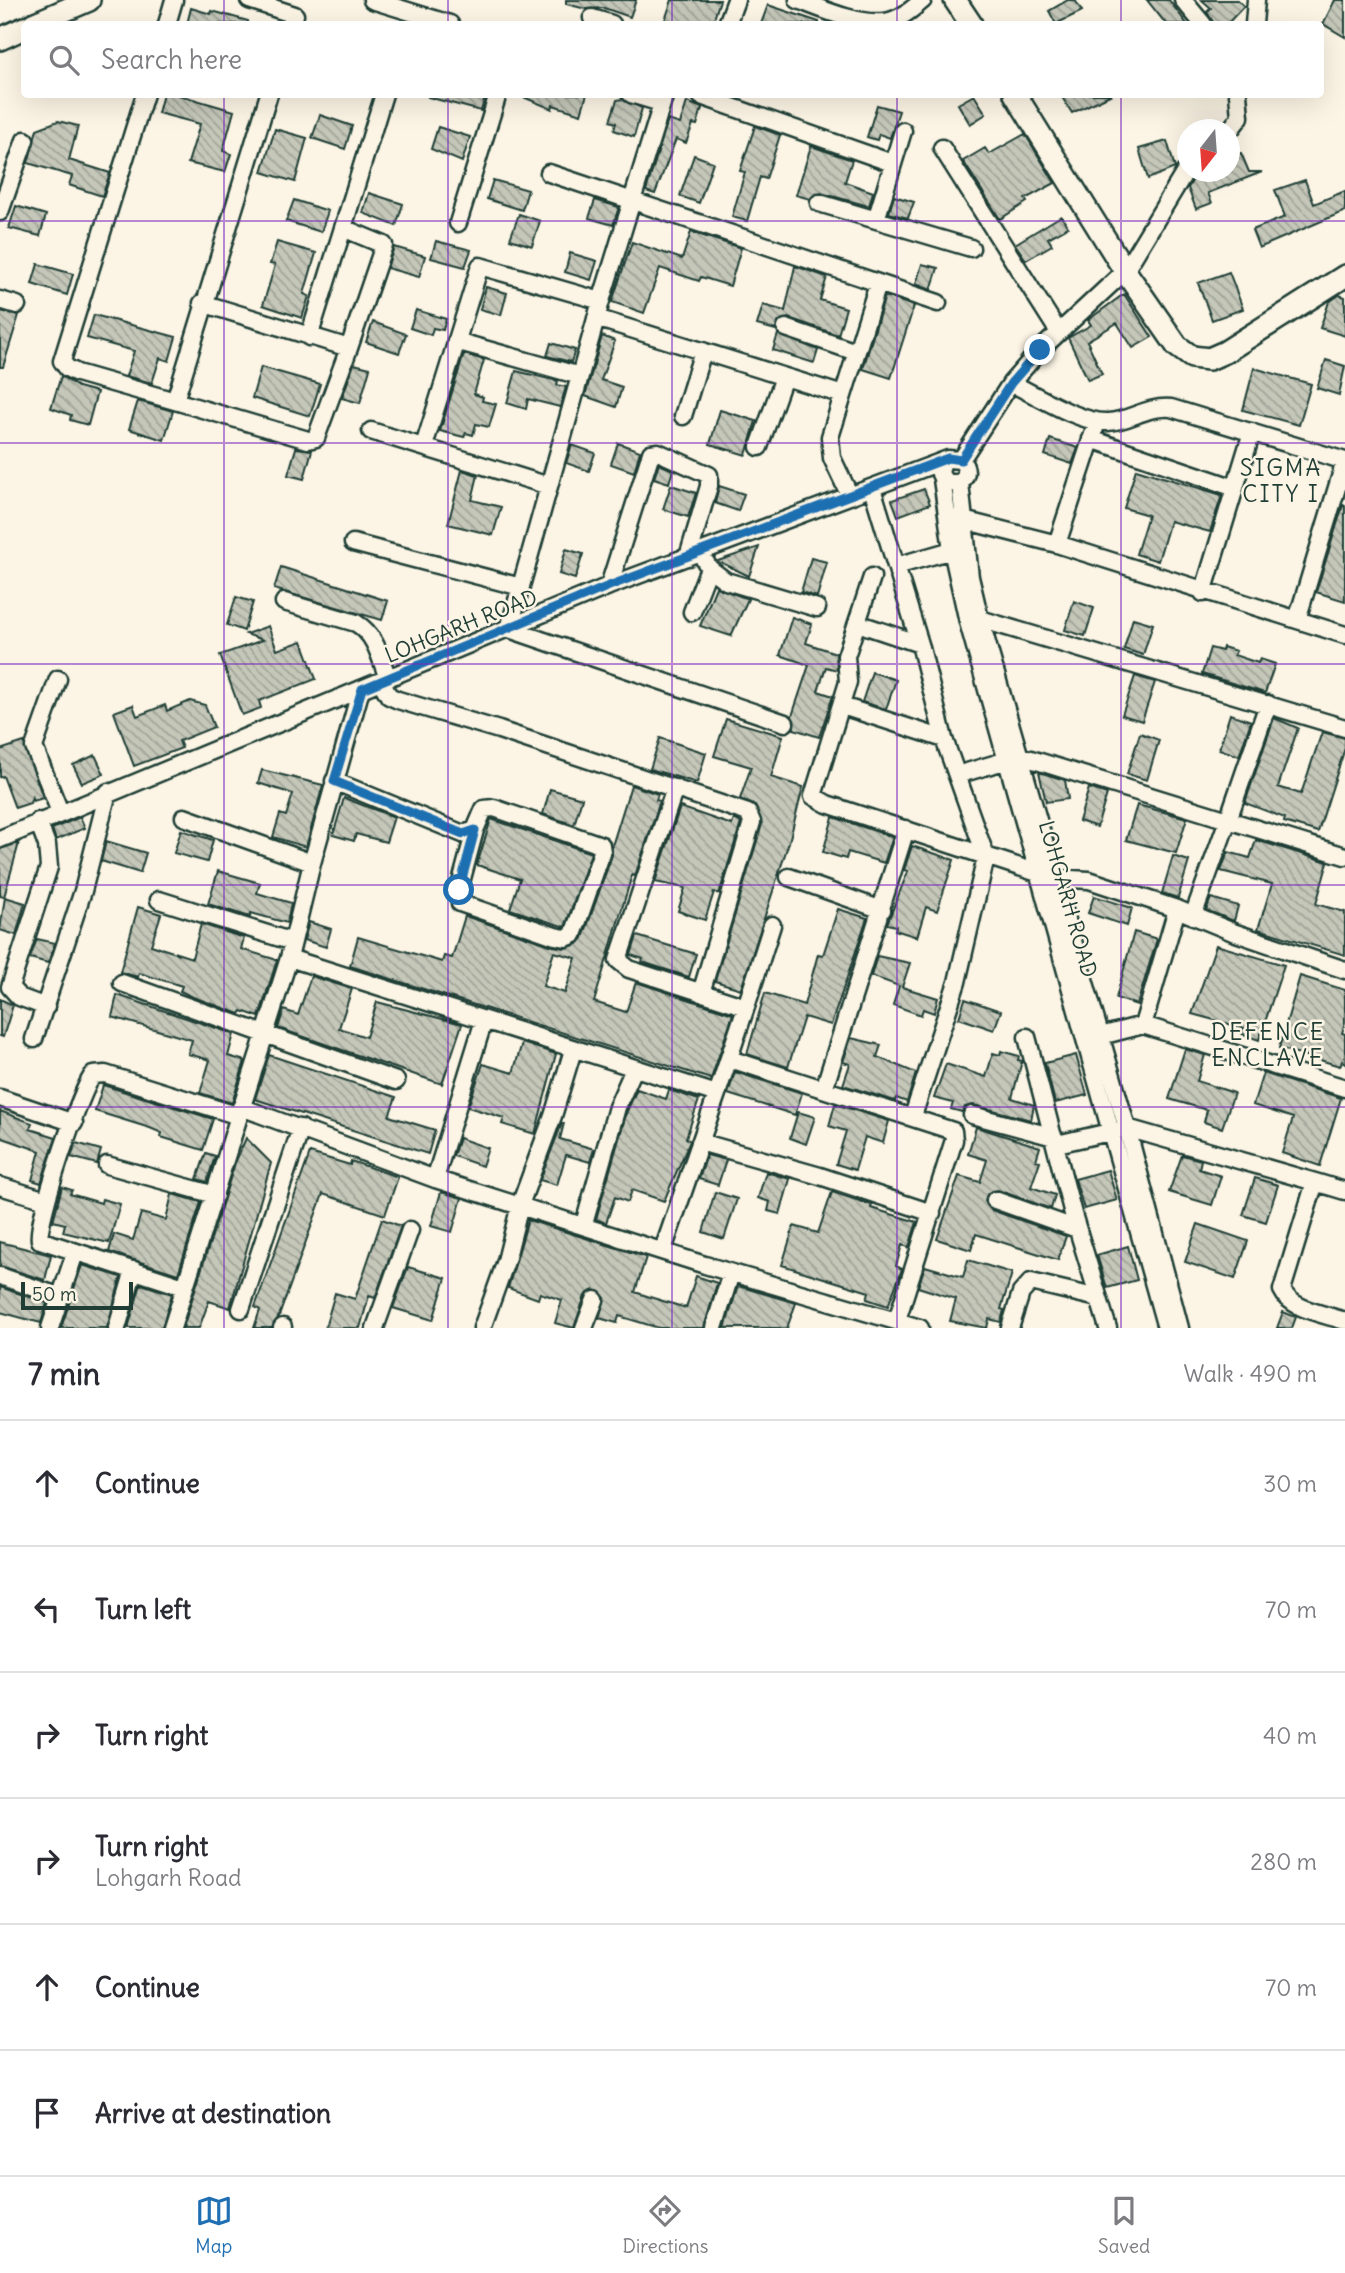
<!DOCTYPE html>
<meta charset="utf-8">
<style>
body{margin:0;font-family:Delius,sans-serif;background:#f2f2f3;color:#2b2b33}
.compass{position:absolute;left:1177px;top:119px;width:63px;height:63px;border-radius:50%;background:#fff;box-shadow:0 7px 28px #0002;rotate:197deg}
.scale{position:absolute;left:21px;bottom:18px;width:112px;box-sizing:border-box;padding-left:7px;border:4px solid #1f3d34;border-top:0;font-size:19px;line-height:24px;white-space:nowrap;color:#1f3d34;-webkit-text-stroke:5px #fcf5e5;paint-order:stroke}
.stop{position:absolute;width:21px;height:21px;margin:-16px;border:5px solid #1f6fb2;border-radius:50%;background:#fff}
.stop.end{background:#1f6fb2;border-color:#fff;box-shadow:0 2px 7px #0008}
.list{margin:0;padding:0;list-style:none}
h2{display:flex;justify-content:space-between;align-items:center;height:91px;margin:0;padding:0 28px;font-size:30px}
h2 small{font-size:23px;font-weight:400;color:#7c7c81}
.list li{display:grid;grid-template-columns:46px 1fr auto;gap:21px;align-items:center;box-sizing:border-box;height:126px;padding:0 28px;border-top:2px solid #e1e1e2}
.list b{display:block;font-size:26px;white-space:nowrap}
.list p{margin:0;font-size:23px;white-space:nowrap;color:#7c7c81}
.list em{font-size:23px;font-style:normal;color:#7c7c81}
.icon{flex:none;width:38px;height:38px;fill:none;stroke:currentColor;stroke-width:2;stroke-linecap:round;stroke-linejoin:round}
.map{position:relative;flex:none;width:1345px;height:1328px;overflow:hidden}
.search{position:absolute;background:#fff;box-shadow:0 7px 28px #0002;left:21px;right:21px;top:21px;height:77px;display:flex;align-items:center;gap:18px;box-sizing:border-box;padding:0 24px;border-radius:7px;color:#7c7c81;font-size:26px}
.sheet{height:847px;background:#fff}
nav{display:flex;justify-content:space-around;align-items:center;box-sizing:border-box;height:98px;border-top:2px solid #e1e1e2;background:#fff;font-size:19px;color:#7c7c81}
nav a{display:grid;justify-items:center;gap:4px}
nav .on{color:#1f6fb2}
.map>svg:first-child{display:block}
</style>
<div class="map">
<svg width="1345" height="1328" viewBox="0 0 1345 1328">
<defs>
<pattern id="building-back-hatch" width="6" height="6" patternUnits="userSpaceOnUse" patternTransform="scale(1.75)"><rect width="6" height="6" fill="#c5c7b9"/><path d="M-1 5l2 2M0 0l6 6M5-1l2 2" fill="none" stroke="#9fa397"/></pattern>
</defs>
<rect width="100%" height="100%" fill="#fcf5e5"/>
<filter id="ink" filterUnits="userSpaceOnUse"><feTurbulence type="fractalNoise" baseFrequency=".0143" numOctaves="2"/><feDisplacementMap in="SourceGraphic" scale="14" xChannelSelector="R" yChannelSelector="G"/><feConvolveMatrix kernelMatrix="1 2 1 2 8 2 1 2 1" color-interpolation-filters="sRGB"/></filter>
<g filter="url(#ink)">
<path fill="url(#building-back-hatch)" stroke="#1f3d34" stroke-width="2" fill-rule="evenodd" d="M566,0H636L630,17L604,8L586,9L566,4Z
M672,0H720L713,22L709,21L707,24H677L665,20Z
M1068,0H1075L1082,11L1056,24L1049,11Z
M1147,0H1169L1187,24H1166Z
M1202,0H1238L1244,6L1227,24H1214L1207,12L1211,8Z
M1335,0H1345V37L1323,24Z
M768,5L819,22V24H761Z
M191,8L211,14L212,11L248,21V24H187Z
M163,94H176L234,111L223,151L231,154L225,172L188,163L200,124L158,113Z
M429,94H486L481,111L428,97Z
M516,94H587L581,114L553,105L552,109Z
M1060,94H1112L1072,113Z
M974,95L986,114L970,124L958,104Z
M622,99L642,108L634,137L614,130L616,123L610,121L617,100Z
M687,102L702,108L697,125L693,124L686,143L676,139L655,194L646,191L668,120L680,124Z
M877,105L899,111L890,138L879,134L877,140L867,137Z
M320,115L352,126L345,149L312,138Z
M58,121L78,126L69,160L110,173L102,196L69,185L72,176L28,163L37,129Z
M755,126L780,135L766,179L760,177L747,221L732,217L745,172L740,171Z
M438,127L470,137L462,162L431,149Z
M275,129L307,138L295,182L262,172Z
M1025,134L1055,183L1025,199L1027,202L1000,219L963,161L985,148L989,154Z
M1167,141L1175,168L1148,179L1139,149Z
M811,146L852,160L845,182L873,192L869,206L821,193L810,199L796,195Z
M1241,153L1249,172H1262L1208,193L1212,203L1196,209L1188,188L1197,172H1229V157Z
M694,155L713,162L699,203L680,196Z
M493,180L528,190L522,210L487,199Z
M1305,180L1314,204L1345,191V211L1259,248L1252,230L1285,217L1275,190Z
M369,193L403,204L396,226L363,213Z
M894,196L914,202L908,218L889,213Z
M294,200L328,211L321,232L286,221Z
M595,200L619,207L613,225L589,218Z
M16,206L46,215L40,236L9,228Z
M519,214L540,221L532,246L510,239Z
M1061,216L1068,227L1048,238L1052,245L1026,260L1015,244Z
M691,232L741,248L730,286L701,277L699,281L660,268L644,313L612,302L632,242L682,259Z
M436,241L471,250L465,267L431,258Z
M277,242L316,253L304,294L309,296L302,318L263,305L275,265L270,264Z
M394,247L425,256L419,277L387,268Z
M570,253L597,261L591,280L565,272Z
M38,264L73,274L67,295L32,284Z
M922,264L938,268L931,290L916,284Z
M795,266L827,277L820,300L846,308L838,335L789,318L779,321L776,330L757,325L763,305L785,311Z
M1229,272L1243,309L1212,320L1198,283Z
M486,287L507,293L501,315L480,309Z
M1124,294L1152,337L1133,348L1117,323L1087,341L1102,374L1088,380L1068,338L1091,325L1088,320Z
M1339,295L1345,297V336L1320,328L1329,302Z
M885,296L914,306L891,378L863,369Z
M416,310L446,319L443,330L433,328L431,335L410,328Z
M0,311L19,315L3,367H0Z
M94,315L176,337L169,361L160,358L152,383L126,376L134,351L87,338Z
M373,322L406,334L399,353L366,342Z
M778,334L818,350L814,363L773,350Z
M602,336L615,341L601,380L622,387L616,407L585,396Z
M551,343L575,350L571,362L547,356Z
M464,354L484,360L474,394L483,397L482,401L496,404L489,427L476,424L473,435L466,433L464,437L440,431Z
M1326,360L1345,366L1339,395L1317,388Z
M354,364L370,368L360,403L342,398Z
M261,367L320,384L310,416L252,398Z
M1254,368L1311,384L1299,425L1243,410Z
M516,371L558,381L557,385L566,387L560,407L528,399L526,409L507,403Z
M61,376L78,387L97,392L88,425L70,420L71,415L51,408Z
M138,401L173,411L164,440L129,429Z
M720,410L756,421L746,455L710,444Z
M1050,439L1078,448L1072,464L1045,455Z
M618,443L640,451L634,472L611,464Z
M572,445L595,453L589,471L566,463Z
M296,448L312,450L304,479L288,475Z
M659,464L673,470L669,483L654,478Z
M1136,469L1222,495L1210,532L1170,521L1158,561L1136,554L1148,515L1124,508Z
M462,470L478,475L472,500L501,507L493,535L448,524Z
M671,485L696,493L688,517L663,509Z
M719,486L744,494L738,511L715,503Z
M924,489L930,504L898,516L892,500Z
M1343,505L1345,506V601L1316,592Z
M759,547L749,576L718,561Z
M566,549L583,554L575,579L559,574Z
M811,558L827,562L817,597L801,592Z
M281,567L388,601L382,620L274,589Z
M716,587L748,599L731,636L700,626Z
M236,597L253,602L244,631L227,625Z
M1074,601L1094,608L1085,636L1065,630Z
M792,617L812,624L806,643L836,653L837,670L826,667L818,691L833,696L819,737L794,729L792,716L809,665L780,655Z
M1133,618L1153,624L1143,655L1124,649Z
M268,626L277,650L302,641L316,679L259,701L261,708L242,715L220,655L263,640L246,634Z
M1223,647L1236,651L1234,655L1258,663L1260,659L1275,664L1265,693L1202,674L1210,648L1222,651Z
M872,672L896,680L886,709L862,702Z
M1135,676L1155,682L1142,721L1122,715Z
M190,701L205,705L214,727L179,741L182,748L134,766L114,712L133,705L137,716L165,705L167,711Z
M1230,714L1251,721L1239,756L1219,749Z
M1274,718L1298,728L1278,787L1301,794L1322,732L1345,738V748L1318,832L1284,822L1285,818L1245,803Z
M726,719L783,736L771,777L803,787L789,842L741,989L715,981L762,824L755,806L740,799L751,767L714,756Z
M1140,733L1159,740L1147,780L1127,774Z
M660,738L706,753L697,783L650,769Z
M24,742L43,798L33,801L32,797L30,803L15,808L3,776L0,777V750Z
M95,755L104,774L82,783L73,765Z
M262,770L323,785L306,847L273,837L280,814L286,816L293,794L258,783Z
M1039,772L1065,780L1068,799L1046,802Z
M631,785L658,794L656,800L660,801L635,876L632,875L594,1002L626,1012L636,982L733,1014L711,1079L350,966L358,937L442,962L444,956L452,958L465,916L553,946L565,948L578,944L583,938L612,855V846ZM554,952L576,958L565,993L543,986Z
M1089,788L1107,794L1097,827L1079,821Z
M550,789L582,798L574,825L543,814Z
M344,798L394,817L386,842L356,834L354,841L333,835Z
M1137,805L1187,818L1176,853L1126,840Z
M680,807L732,825L734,819L741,823L719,894L714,892L705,920L678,911L685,888L655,882Z
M80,817L85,828L56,840L52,829Z
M833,817L893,837L884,863L848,852L846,859L823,852Z
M491,819L591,853L565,927L510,909L520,879L477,865Z
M181,830L213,840L207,862L174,853Z
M1256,840L1328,862L1316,904L1345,912V955L1258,929L1272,884L1221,871L1228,852L1250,858Z
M106,841L146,853L140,873L101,861Z
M19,843L4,897L0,896V849Z
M912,846L954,860L937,911L926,907L917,937L895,930L896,926L887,924L908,871L904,870Z
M1173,856L1189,861L1178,898L1162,893Z
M218,871L260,883L257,893L291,903L287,923L251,913L250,917L208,904Z
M1094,896L1132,908L1127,926L1088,913Z
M5,897L25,903L16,935L0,930Z
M1211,898L1238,906L1234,921L1206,910Z
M138,907L161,914L151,945L192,958L201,924L244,938L241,949L277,960L259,1017L242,1011L240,1014L193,997L180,991L182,986L139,973L138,977L120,972Z
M838,909L867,918L831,1025L804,1017L788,1067L747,1054L765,993L804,1005L818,954L823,955Z
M309,922L331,929L326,947L304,940Z
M1134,932L1157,939L1137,1005L1116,998Z
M637,936L696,954L689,977L642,962L643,959L631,955Z
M37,939L55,943L48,963L30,958Z
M1216,945L1284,965L1259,1040L1242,1034L1244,1028L1192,1014Z
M877,956L910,963L902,987L938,998L934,1013L923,1009L921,1015L893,1005L899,986L871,976Z
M311,976L352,989L339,1028L366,1037L377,1002L462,1024L442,1084L278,1028L284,1010L298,1015Z
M1300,976L1345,990V1022L1342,1033L1345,1034V1063L1342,1061L1340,1066L1279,1048Z
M117,995L234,1034L228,1056L245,1061L232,1103L200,1093L210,1060L188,1054L192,1040L112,1017Z
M0,999L13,1005L3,1037L0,1036Z
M965,999L1001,1011L994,1030L959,1018Z
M851,1038L881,1045L877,1057L916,1073L907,1102L896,1098L895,1101L843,1085L850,1064L843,1062Z
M522,1043L556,1054L535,1134L502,1124L504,1118L468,1107L483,1064L513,1073Z
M1185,1049L1205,1055L1197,1081L1234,1093L1222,1128L1204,1122L1207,1110L1169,1099Z
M1001,1051L1019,1056L1018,1060L1022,1061L1012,1098L1034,1105L1031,1120L974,1105L965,1107L962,1112L951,1109L953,1103L934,1098L946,1064L986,1077L993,1053L1000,1055Z
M269,1055L396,1097L389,1116L435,1130L428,1154L255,1099Z
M1076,1055L1087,1095L1055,1103L1045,1063Z
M735,1072L802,1093L795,1115L728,1094Z
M1263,1073L1341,1098L1320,1166L1282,1153L1293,1118L1253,1105Z
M103,1085L213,1119L203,1150L161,1137L162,1133L150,1128L95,1111Z
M637,1089L666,1099L669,1090L699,1100L686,1138L690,1141L664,1201L632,1190L628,1202L615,1197L606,1223L596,1219L627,1111Z
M835,1104L889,1121L883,1143L865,1137L855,1170L836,1164L846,1131L829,1126Z
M0,1111L32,1123L30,1129L56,1137L41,1183L32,1180L40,1151L0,1137Z
M798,1112L815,1117L806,1144L790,1138Z
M562,1123H564L560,1139L594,1149L590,1162L566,1155L557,1185L540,1180Z
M976,1127L1040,1147L1036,1160L1040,1161L1031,1187L1055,1195L1051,1209L998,1190L988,1193L985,1201L991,1210L1066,1236L1058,1260L976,1234L971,1250L937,1239L959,1176L980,1182L987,1160L968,1154Z
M246,1138L271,1163L230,1308L209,1301L199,1328H183L235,1163Z
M459,1138L488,1148L482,1166L453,1156Z
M76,1143L101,1150L97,1164L71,1157Z
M206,1153L215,1156L207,1182L197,1179Z
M310,1153L350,1165L351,1161L398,1177L385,1215L323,1194L279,1316L272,1328H254L260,1310L255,1307Z
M707,1155L726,1160L718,1185L699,1179Z
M1182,1155L1201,1160L1199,1169L1221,1176L1212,1205L1169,1192Z
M1108,1170L1117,1200L1084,1209L1075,1179Z
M766,1172L790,1179L780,1214L768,1211L770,1202L758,1198Z
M1255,1178L1278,1185L1266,1222L1243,1215Z
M62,1187L72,1190L70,1194L101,1203L102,1199L120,1204L109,1243L63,1232L65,1224L53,1221Z
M441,1192L462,1198L452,1232L431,1226Z
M715,1192L737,1199L724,1239L703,1232Z
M832,1192L872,1205L871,1208L917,1222L909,1247L902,1245L896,1266L902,1269L888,1306L867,1299L869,1292L782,1265L794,1226L818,1233Z
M172,1194L201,1202L178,1274L109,1252L114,1234L133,1240L141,1213L166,1220Z
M382,1219L401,1226L375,1298L369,1296L360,1328H325L335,1293L355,1299Z
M528,1220L646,1257L635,1292L653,1298L686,1308L696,1276L717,1283L704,1328H659L619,1316L617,1323L599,1318L605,1298L594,1290L585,1296L574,1328L555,1323L562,1300L540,1293L538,1299L508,1288Z
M1198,1224L1248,1241L1235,1279L1185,1262Z
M0,1242L51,1255L45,1280L0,1266Z
M1128,1246L1137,1280L1107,1288L1097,1255Z
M968,1260L1012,1273L1001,1309L1004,1310L1001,1322L989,1319L987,1328L950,1321L956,1299L918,1287L925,1266L963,1277Z
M82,1265L121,1277L107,1328H61Z
M408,1267L446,1278L433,1320L393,1308Z
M141,1284L172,1294L162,1328H128Z
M738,1286L796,1303L787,1328H725Z
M0,1287L47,1303L41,1323L0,1312Z
M1283,1312L1296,1317L1292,1328H1277Z"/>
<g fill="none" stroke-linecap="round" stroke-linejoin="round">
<g stroke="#1f3d34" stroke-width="21">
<path id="minor" d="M249,0L295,15
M372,0L450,24
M798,0C822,9 858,25 885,22C900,20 912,9 923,0
M1183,0L1203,24
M592,18L612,24
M167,24L174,0
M727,24L736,0
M1254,24L1256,0
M145,94L62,361L67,368L77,373L175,401
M631,94L661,103
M665,94L601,301L509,629L785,723
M701,96L892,163
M1230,130L1240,117L1238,94
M942,148L1058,331
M549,173L938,303
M819,203L971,248
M0,212L25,140
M876,220L903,131
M458,223L498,94
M0,300L17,305
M202,303L349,348L316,438L308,440L175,401L269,94
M596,318L843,395
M786,328L856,352
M309,337L343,228
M456,341L580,376
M349,348L384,245L343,228L384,94
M1011,383C1036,395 1082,424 1108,422C1131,421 1145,406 1171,408L1345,461
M683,416L703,351
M1097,422L1057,544L1345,635
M371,431L549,486
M1091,439L1235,488
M424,446L480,266L601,301
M759,447L784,377
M961,460L1011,383L1040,350L1125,271L1188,167
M942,479L952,550L968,622L1166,1328
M960,483L970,577L980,619L1127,1128L1180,1328
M872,488L920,644L944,739L986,857L957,982L913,1116
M850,496L832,458L830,437L878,284
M955,518L1057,544
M353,543L521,587
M700,552L709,568L726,581L817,608
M896,566L952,550
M872,577L846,656L848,682L813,796L827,804L1053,878L1089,880L1177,909
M609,586L651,453L658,452L709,475V486L688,557
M1203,593L1252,432
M284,602L356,623C376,635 380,657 388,679
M692,612L709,568
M1297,620L1345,461
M972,622L980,619L1345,728
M866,626L920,644
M58,679L34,747L60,812
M381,682L389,696L398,700L499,730L748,813L752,822L701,993
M361,689L312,863L289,958L717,1094L746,1007L629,969L618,960L675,788
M1268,704L1228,820L1345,856
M842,706L944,739
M957,775L1021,756L1228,820L1193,916
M334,781L463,834L475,830L484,809L494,808L601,845L602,852L573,935L566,938L555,936L460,903L459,890L475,830
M184,817L312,863
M38,821L47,845L49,867L10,987L19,997L46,1007
M0,839L609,586L948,459L961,460C968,469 968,475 960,483H946L940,474L942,463
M789,877L882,910
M159,900L293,942
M122,983L396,1081
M746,1007L772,925
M1143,1025L1345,1088
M1027,1037L1073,1214L1108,1328
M34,1039L83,891L108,792
M1089,1039L1143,1025L1177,909L1233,932L1345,970
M730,1059L953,1131L954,1140L897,1320
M824,1089L906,829
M0,1098L74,1123
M241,1107L435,1179L705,1265L920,1328
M972,1115L1054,1137
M700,1142L820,1176L932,1213
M1057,1144L1127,1128L1315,1182
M107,1165L215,1195
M435,1179L484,1020
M0,1186L46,1200
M1345,1191L1315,1182L1282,1290C1291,1310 1325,1314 1345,1321
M995,1200L1077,1229
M584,1224L617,1107L634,1069
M663,1250L717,1094
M0,1276L61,1297
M184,1287L40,1240C35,1224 81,1089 93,1075L105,1074L239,1116
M241,1309L301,1128
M50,1328L75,1253
M117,1328L134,1270
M172,1328L289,958
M282,1328L283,1327
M375,1328L410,1230
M482,1328L506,1261L520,1205L553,1116L573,1050
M584,1328L595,1300
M714,1328L731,1273
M1010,1328L1021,1293L1031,1282L1098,1298"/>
</g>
<g stroke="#1f3d34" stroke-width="26">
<path id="tertiary" d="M955,0L971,24
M33,24L89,0
M0,39L24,28
M1015,94L1125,271L1177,346L1192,357L1209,359L1225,352L1345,276"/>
</g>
<use href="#minor" stroke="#fcf5e5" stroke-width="16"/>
<use href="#tertiary" stroke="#fcf5e5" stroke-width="21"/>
</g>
</g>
<g fill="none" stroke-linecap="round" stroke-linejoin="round" filter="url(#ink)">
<path stroke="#1f6fb2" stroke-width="9" d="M459,890L475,830L463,834L334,781L362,689L609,586L948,458L961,460L1011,383L1040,350"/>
</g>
<path fill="none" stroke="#7b2cbf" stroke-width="2" stroke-opacity="0.55" d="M224,0V24M448,0V24M672,0V24M897,0V24M1121,0V24M224,94V1328M448,94V1328M672,94V1328M897,94V1328M1121,94V1328M0,221H1345M0,443H1345M0,664H1345M0,885H1345M0,1107H1345"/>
<g text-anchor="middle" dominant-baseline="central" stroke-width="5" stroke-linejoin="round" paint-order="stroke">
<g font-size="21" fill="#1f3d34" stroke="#fcf5e5">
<text transform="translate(461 626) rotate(-22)">LOHGARH ROAD</text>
<text transform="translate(1068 899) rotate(74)">LOHGARH ROAD</text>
</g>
<g font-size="23" letter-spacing="2" fill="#1f3d34" stroke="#fcf5e5">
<text x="1281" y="467">SIGMA<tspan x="1281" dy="26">CITY I</tspan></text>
<text x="1268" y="1031">DEFENCE<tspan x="1268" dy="26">ENCLAVE</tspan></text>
</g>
</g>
</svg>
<svg class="compass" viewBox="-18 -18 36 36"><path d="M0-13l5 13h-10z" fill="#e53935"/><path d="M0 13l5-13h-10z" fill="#7c7c81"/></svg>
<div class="scale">50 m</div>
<div class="stop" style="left:459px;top:890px"></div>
<div class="stop end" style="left:1040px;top:350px"></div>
<div class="search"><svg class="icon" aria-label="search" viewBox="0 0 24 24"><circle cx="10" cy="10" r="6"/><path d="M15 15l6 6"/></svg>Search here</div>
</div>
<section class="sheet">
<h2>7 min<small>Walk · 490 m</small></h2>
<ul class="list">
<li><svg class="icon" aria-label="ahead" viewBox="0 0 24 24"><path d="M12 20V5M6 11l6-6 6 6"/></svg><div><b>Continue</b></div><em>30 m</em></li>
<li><svg class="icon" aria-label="left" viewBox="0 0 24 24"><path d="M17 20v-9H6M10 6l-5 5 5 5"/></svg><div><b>Turn left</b></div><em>70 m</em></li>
<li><svg class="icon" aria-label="right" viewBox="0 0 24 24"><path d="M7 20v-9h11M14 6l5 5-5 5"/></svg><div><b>Turn right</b></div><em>40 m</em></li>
<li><svg class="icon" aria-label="right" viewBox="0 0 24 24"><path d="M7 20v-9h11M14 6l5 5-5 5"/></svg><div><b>Turn right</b><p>Lohgarh Road</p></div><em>280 m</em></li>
<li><svg class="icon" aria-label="ahead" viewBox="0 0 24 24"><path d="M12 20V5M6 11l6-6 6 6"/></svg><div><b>Continue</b></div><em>70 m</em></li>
<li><svg class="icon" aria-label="arrive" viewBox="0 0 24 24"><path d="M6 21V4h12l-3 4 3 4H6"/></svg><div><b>Arrive at destination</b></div></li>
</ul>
</section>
<nav>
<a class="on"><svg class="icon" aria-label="map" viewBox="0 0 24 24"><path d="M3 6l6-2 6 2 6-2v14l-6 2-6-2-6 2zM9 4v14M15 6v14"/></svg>Map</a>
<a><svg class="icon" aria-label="directions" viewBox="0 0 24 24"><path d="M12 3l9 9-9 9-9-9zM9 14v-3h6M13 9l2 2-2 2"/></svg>Directions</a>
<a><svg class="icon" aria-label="saved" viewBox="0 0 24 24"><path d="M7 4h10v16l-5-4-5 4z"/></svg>Saved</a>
</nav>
